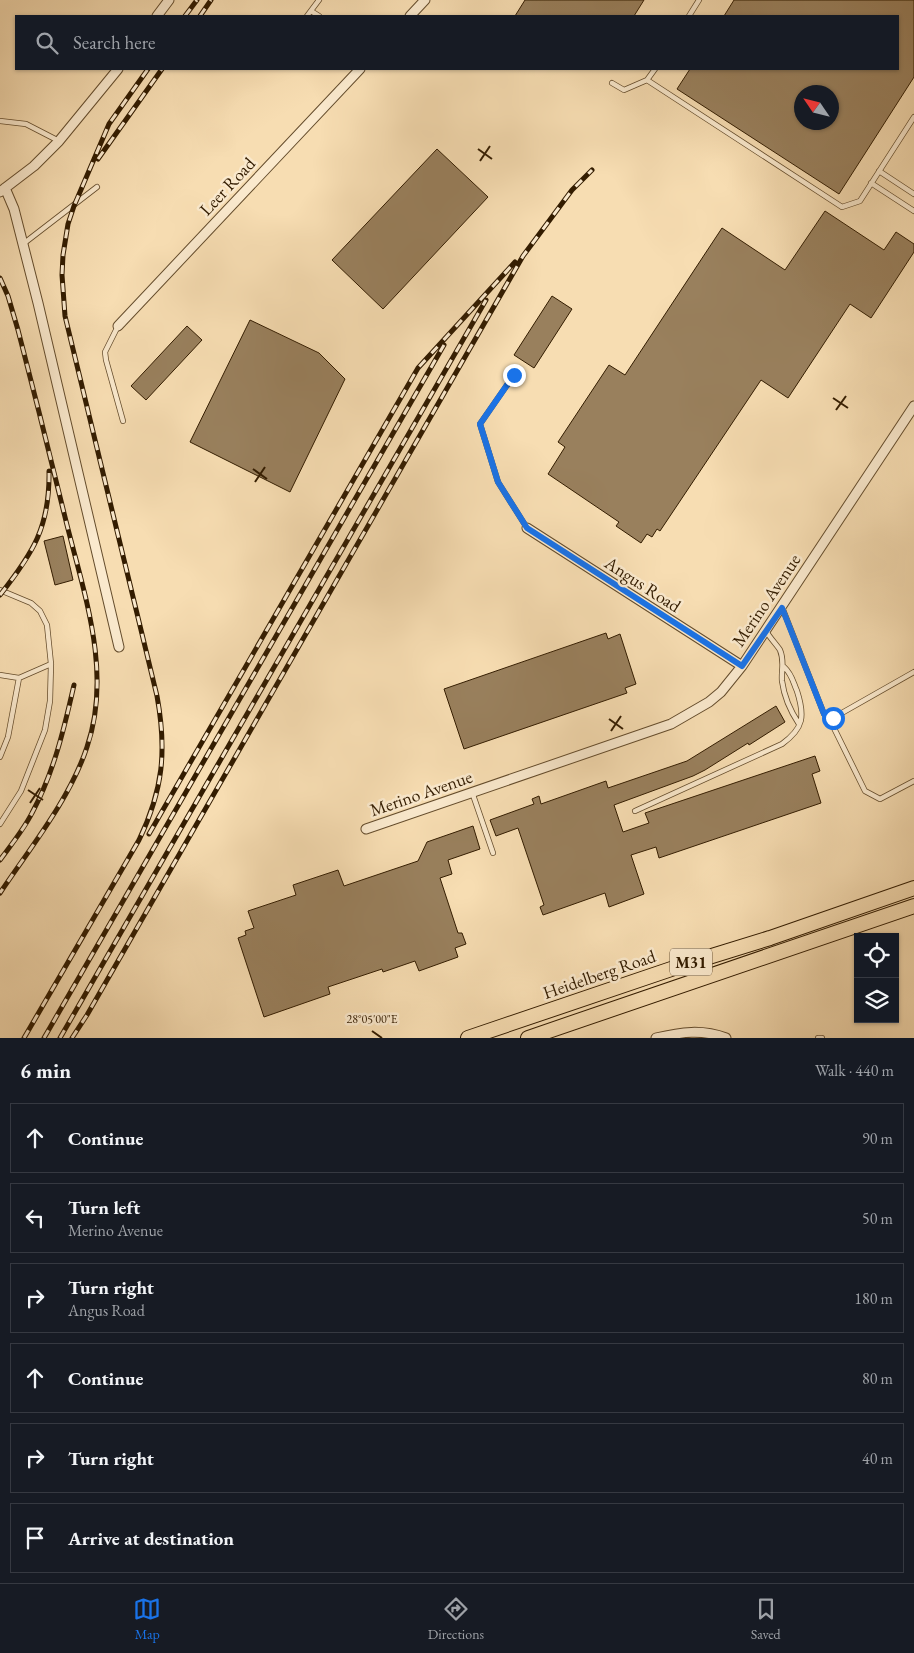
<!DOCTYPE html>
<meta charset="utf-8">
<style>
body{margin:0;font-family:"EB Garamond",serif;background:#20242c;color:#f1f3f6}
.controls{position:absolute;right:15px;bottom:15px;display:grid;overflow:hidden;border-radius:0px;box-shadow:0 1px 4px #0004}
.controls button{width:45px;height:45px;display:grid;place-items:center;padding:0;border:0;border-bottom:1px solid #363941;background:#171b24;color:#f1f3f6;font:25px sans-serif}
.compass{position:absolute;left:794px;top:85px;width:45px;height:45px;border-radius:50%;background:#171b24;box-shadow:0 1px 4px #0004;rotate:305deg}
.stop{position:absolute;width:15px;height:15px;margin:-11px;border:4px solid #1a73e8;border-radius:50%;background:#fff}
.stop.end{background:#1a73e8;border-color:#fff;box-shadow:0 1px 5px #0008}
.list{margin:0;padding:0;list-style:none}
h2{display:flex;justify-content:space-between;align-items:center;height:65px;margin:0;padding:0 20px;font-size:21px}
h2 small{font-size:16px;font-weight:400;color:#9ea1a6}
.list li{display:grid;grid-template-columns:32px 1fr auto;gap:15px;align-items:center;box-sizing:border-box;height:70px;margin:0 10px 10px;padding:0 10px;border:1px solid #363941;border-radius:0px}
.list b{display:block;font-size:19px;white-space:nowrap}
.list p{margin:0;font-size:16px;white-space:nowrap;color:#9ea1a6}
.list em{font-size:16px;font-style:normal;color:#9ea1a6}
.icon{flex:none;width:28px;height:28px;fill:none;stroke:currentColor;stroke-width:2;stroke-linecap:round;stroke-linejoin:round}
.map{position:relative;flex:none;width:914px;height:1038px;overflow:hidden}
.search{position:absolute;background:#171b24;box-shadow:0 1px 4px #0004;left:15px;right:15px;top:15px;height:55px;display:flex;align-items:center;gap:12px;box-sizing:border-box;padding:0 18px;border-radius:0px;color:#9ea1a6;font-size:19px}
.sheet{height:545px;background:#171b24}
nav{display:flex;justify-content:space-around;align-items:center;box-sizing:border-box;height:70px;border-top:1px solid #363941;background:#171b24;font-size:14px;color:#9ea1a6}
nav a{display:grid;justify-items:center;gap:2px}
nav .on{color:#1a73e8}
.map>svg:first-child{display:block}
</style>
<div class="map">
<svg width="914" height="1038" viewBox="0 0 914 1038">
<rect width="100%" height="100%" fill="#f7ddb2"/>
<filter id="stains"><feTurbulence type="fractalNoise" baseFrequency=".004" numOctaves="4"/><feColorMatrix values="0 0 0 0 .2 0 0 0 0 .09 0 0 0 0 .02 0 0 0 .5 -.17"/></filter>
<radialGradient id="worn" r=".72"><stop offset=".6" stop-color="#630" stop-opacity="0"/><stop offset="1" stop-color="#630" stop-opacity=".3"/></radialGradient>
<path fill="#99805d" stroke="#331c00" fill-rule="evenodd" d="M525,0H644L634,16H515Z
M734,0H914V77L839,194L677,89L690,69H898V16H724ZM802,92H832V122H802Z
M437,149L488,197L383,309L332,260Z
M825,211L884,250L896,232L914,244V252L871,318L850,304L788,398L761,380L660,531L657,529L652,537L647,534L641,543L616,526L619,522L548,474L565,447L558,442L609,365L625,375L722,228L785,270Z
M552,296L572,309L534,368L514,355Z
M250,320L319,353L345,379L290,492L190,442Z
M187,326L202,340L146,400L131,386Z
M63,536L73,580L55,585L44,541Z
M606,633L608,639L620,634L636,684L625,688L627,693L464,749L444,689Z
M776,706L785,722L749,745L748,743L705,770L693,776L614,805L623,832L649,823L645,813L815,756L820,771L812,774L821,803L659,858L656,847L631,855L644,894L609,907L605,893L543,915L540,907L544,905L518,828L496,836L490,820L534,804L532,799L539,796L541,804L606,781L608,788L687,761Z
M473,826L480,849L448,860L452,874L440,878L458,933H462L466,944L455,948L458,957L419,971L415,961L383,972L382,969L328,987L330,994L264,1017L238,938L246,935L245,931L254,928L248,911L296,895L293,885L338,870L344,886L418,861L427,842Z"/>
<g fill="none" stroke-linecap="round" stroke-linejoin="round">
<g stroke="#644c2c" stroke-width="6">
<path id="lane" d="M311,11L319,16
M307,16L319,0
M689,16L699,0
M655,69L647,80L842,207L860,201L914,117
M612,83L624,90L647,80
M0,121L26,124L59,141
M879,171L914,194
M871,183L914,211
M23,244L97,187
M118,326L105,352L106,360L123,421
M514,375L480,424L498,482L527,528
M0,590L31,603L40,611L47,625L51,664L50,701L45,730L21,791L0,824
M782,607L824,714L829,718H833L914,672
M766,631C770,638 776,644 780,650C785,662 781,670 782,681C784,696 791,712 799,724
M0,675L19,678
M829,718L865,791L880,799L914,781
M0,757L8,737L19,678L51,664
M472,792L493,853
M635,811L782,744C804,728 805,716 797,691C793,682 792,674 784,667
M818,1038H822"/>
</g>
<g stroke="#644c2c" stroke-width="11">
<path id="street" d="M157,16L169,0
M410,16L425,0
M5,188L14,209L38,303L119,647
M0,192L34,166L59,141L118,69
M118,326L360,69
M527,528L742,666
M366,829L671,724L709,702L721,692L742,666L914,406
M656,1038C681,1032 702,1029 726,1038"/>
</g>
<g stroke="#331c00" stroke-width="16">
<path id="primary" d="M468,1038L686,964L770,938L914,888
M528,1038L914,906"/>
</g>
<use href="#lane" stroke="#fae9cd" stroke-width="4.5"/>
<use href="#street" stroke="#fae9cd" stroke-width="9"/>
<use href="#primary" stroke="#f7ddb2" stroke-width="14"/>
<g stroke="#331c00" stroke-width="5">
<path id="rail" d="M185,16L197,0
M200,16L211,0
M98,159L162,69
M0,278L8,296L18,330C34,392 50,455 65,517C83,591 113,671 87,747C70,799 30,848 0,893
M0,595C33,553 50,527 49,471
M149,834L418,368L515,262
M0,860C11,845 24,829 32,813C54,772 64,729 74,685
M24,1038L139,840C163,790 167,751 157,696L65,316L62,275L63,255L68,224L74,206L109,124L148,69
M44,1038L444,345
M60,1038L486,300
M72,1038L87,1015L523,256L572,190L592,170"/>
</g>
<use href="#rail" stroke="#fae9cd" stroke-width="3" stroke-dasharray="9" stroke-linecap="butt"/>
</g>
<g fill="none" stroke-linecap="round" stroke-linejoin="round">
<path stroke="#1a73e8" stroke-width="6" d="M514,375L480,424L498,482L527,528L742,666L782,608L824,714L829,718H833"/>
</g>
<path fill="none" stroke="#331c00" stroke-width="2" d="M478,149L492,159M480,161L490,146M833,398L848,408M836,410L846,396M253,469L267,479M255,482L265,467M609,719L623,729M611,731L621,716M28,790L43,800M30,803L40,788M372,1031L382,1038"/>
<g text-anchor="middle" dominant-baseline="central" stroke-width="5" stroke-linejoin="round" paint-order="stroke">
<rect fill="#fae9cd" stroke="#6f5a3e" stroke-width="1" x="670" y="948.5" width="42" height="27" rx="4"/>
<g font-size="16" font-weight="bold" fill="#331c00">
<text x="691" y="962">M31</text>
</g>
<g font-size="18" fill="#331c00" stroke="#fae9cd">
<text transform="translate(227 186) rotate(-47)">Leer Road</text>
<text transform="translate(643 584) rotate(33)">Angus Road</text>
<text transform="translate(766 600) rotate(-56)">Merino Avenue</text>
<text transform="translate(421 793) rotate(-19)">Merino Avenue</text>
<text transform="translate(599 974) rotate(-19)">Heidelberg Road</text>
</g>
</g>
<g font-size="12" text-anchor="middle" fill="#331c00" stroke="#fae9cd" stroke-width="5" stroke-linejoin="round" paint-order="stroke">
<text x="372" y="1023">28°05'00"E</text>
</g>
<rect width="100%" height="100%" filter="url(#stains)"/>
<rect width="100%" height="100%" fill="url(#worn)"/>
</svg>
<div class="controls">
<button><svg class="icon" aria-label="locate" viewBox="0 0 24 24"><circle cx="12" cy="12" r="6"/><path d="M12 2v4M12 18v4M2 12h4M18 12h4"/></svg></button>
<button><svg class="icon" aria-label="layers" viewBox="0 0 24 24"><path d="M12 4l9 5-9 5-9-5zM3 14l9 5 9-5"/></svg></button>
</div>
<svg class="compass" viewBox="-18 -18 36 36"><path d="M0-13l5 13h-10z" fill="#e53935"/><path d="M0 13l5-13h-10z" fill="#9ea1a6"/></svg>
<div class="stop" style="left:833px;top:718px"></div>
<div class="stop end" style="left:514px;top:375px"></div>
<div class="search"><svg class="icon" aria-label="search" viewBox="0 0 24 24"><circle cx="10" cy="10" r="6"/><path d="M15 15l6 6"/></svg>Search here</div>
</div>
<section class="sheet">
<h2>6 min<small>Walk · 440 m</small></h2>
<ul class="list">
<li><svg class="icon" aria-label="ahead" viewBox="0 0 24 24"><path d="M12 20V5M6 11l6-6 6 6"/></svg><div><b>Continue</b></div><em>90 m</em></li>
<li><svg class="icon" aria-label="left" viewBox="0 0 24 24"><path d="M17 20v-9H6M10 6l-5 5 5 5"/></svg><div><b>Turn left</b><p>Merino Avenue</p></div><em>50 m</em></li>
<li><svg class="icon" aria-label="right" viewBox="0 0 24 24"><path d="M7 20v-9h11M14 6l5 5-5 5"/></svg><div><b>Turn right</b><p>Angus Road</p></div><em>180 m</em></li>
<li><svg class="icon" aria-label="ahead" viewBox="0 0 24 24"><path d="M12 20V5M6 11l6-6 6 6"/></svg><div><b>Continue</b></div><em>80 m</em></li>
<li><svg class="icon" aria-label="right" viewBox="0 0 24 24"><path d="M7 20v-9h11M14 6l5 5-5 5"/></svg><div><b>Turn right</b></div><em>40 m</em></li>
<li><svg class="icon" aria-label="arrive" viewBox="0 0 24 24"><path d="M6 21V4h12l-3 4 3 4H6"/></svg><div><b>Arrive at destination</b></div></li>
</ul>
</section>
<nav>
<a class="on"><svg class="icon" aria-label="map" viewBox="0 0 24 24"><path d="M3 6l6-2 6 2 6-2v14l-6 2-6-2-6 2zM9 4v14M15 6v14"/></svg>Map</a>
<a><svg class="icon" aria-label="directions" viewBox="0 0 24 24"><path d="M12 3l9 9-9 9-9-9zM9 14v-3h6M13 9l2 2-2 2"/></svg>Directions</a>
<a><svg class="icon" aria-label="saved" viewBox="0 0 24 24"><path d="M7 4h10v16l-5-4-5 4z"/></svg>Saved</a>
</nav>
